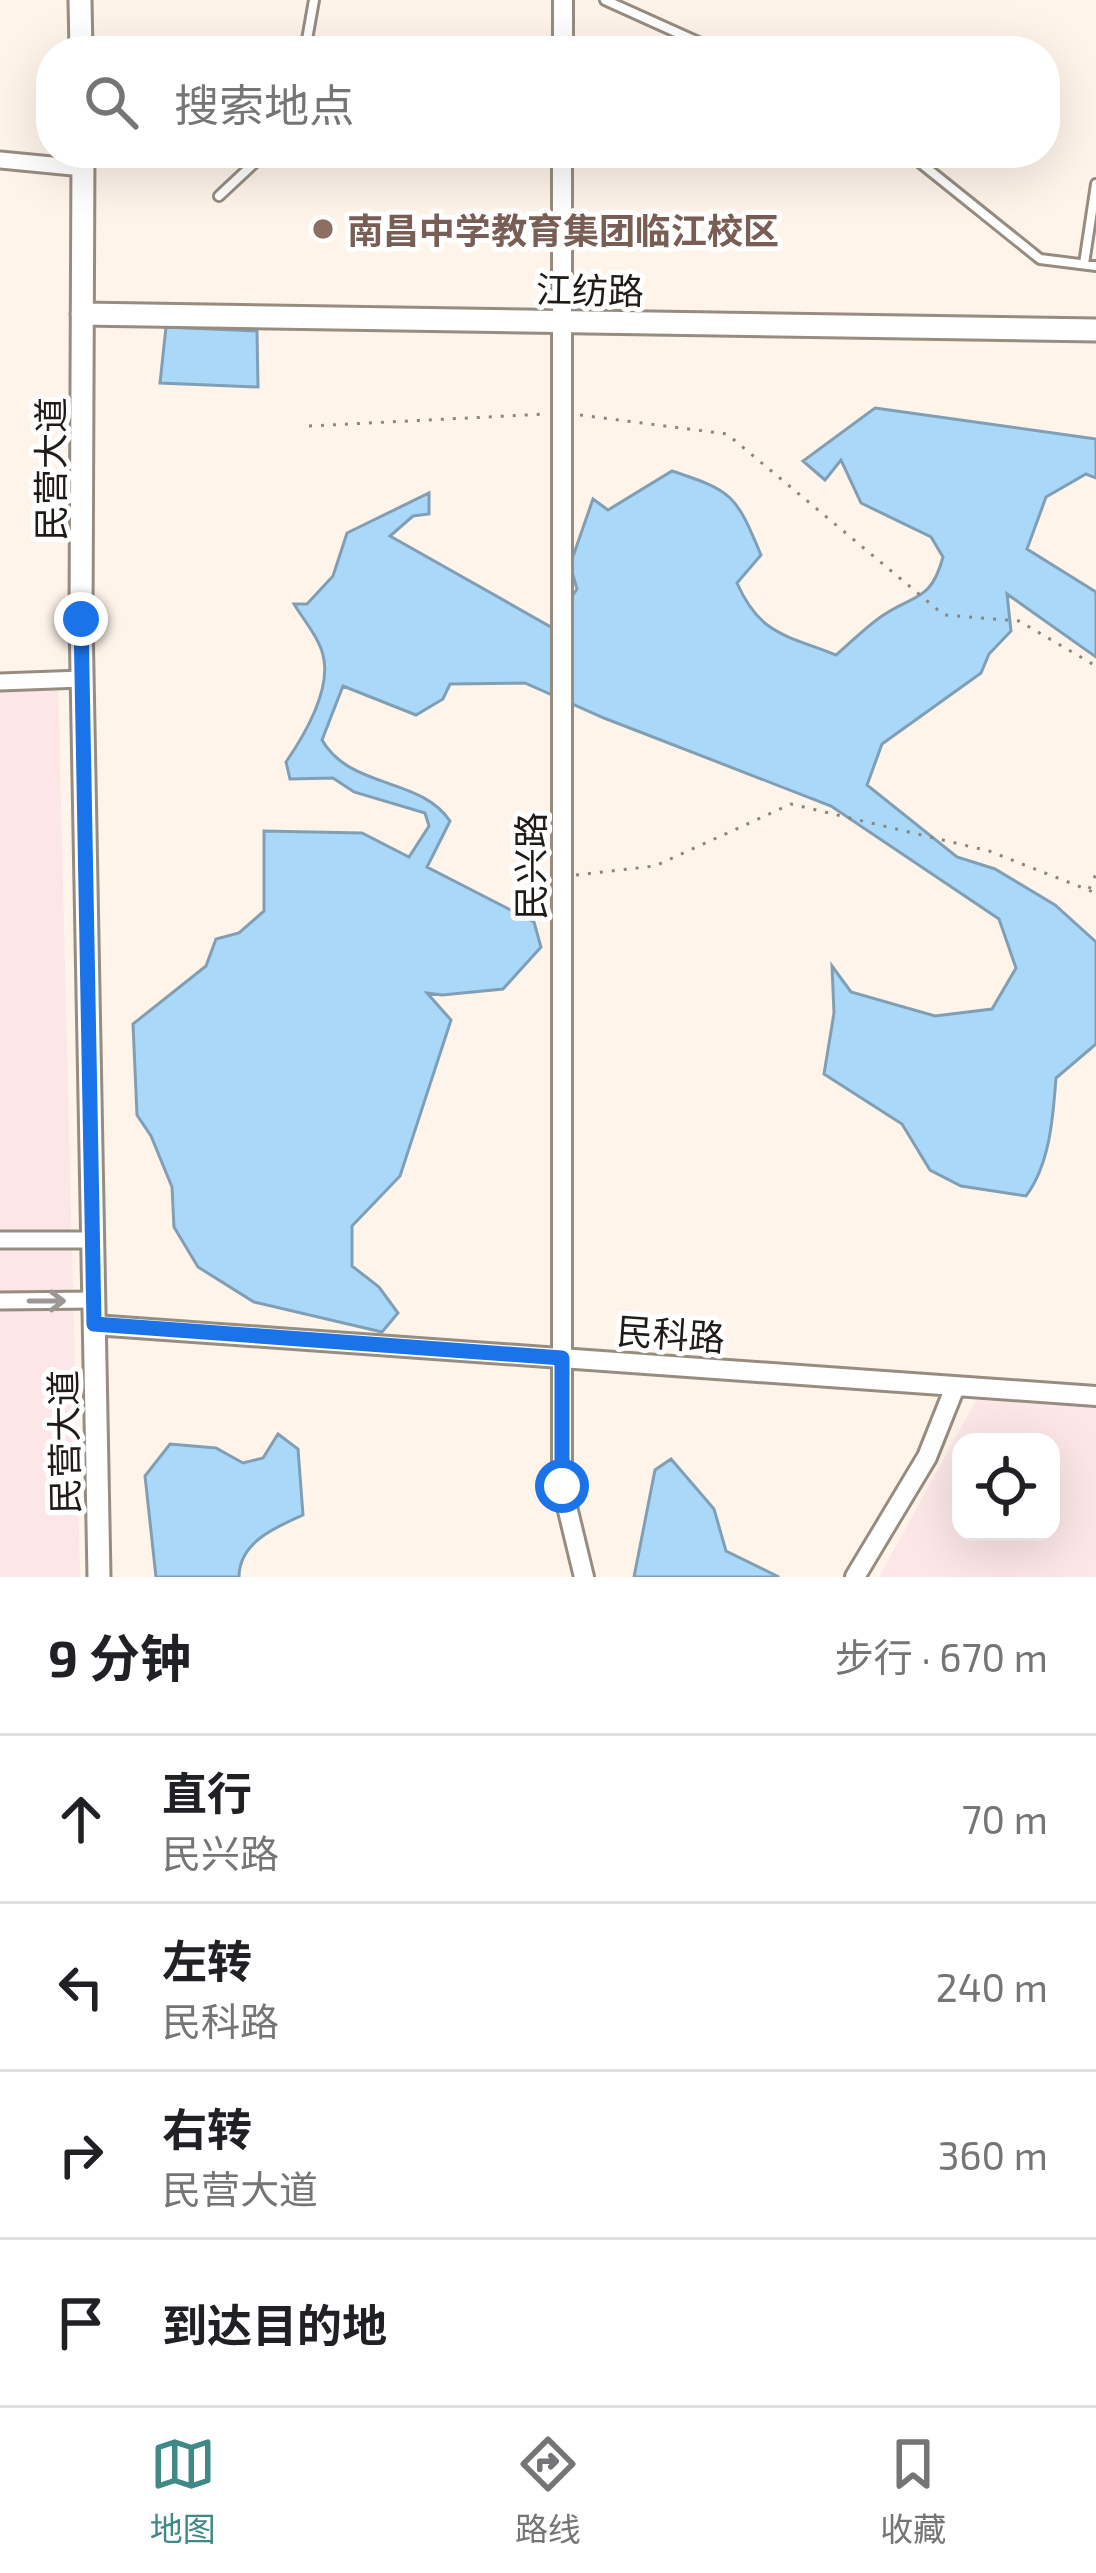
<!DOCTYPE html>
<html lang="zh">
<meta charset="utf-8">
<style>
body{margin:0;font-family:"Exo 2","Noto Sans SC",sans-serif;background:#f2f2f2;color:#202124}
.controls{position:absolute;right:36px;bottom:36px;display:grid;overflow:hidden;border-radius:24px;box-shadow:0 12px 48px #0002}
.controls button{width:108px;height:108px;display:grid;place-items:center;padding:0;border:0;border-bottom:3px solid #e0e0e0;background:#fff;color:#202124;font:60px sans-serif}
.stop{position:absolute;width:36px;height:36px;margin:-27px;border:9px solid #1a73e8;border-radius:50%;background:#fff}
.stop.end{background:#1a73e8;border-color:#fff;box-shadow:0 3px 12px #0008}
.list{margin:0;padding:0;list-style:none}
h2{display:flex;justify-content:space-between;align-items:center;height:156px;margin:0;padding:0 48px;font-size:51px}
h2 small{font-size:39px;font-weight:400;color:#757577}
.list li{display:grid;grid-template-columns:78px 1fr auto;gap:36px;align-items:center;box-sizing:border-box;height:168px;padding:0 48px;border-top:3px solid #e0e0e0}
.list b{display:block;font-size:45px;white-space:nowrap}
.list p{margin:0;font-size:39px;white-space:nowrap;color:#757577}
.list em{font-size:39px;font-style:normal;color:#757577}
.icon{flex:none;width:66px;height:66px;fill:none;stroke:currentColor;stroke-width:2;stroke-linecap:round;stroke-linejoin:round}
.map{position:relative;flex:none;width:1096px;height:1577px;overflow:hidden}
.search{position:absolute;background:#fff;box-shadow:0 12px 48px #0002;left:36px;right:36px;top:36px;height:132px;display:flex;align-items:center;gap:30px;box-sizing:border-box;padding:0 42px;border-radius:48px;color:#757577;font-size:45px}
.sheet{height:828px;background:#fff}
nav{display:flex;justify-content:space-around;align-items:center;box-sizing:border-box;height:168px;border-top:3px solid #e0e0e0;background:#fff;font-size:33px;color:#757577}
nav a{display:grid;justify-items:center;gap:6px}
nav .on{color:#408988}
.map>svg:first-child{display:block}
</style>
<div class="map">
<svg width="1096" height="1577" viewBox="0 0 1096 1577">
<rect width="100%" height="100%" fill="#fef4ea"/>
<path fill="#fce6e7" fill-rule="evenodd" d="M58,680L80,1577H0V681Z
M976,1400L1096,1407V1577H879ZM961,1442H1051V1532H961Z"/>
<path fill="#aad8f9" stroke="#809fb5" stroke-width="3" d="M166,327L257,331L258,387L160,383Z
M875,408L1096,439V478L1086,474L1046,497L1027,549L1096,592V657L1007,594L1011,631L989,654L981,673L882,744L867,785L957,857L995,869L1055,905L1096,942V1044L1056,1078C1053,1117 1050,1164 1026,1196L961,1186L930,1170L902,1124L824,1074L834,1013L832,966L851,992L935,1016L992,1009L1016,968L999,919L831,806L604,718L525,683L450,684L443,699L416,715L343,686L322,740C350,789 421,777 450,821L427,867L534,922L541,947L503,989L442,995L427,993L451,1020L400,1176L352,1226V1266L379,1287L398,1313L382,1332L254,1302L198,1267L174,1227L172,1187L151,1136L137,1115L133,1024L206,966L216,939L239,933L264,911V831L362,833L409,857L429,826L425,813L354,792L333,778L290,779L286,762C304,736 332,689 323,655C319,638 303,619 294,604H307L333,576L347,533L429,493V514L413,516L390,536L551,627L577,589L570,565L593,499L608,510L672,471C733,491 736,495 761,555L737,583C760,635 786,635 836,655C851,642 866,627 882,616C914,594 931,602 943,557L931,537L861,503L841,460L825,480L803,461Z
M278,1434L298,1449L303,1515C276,1527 239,1542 239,1577H156L145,1476L170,1444L216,1448L243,1463L263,1458Z
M671,1459L714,1509L726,1551L779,1577H634L655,1470Z"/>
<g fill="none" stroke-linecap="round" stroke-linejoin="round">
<g stroke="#978c80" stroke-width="14">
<path id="service" d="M605,0L718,51
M305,51L314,0
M908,153L1040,259L1096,266
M219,196L265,153
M1084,264L1096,184"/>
</g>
<g stroke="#978c80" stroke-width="21">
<path id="minor" d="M0,160L83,168
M0,682L82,679
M0,1240H93
M0,1301L95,1300"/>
</g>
<g stroke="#978c80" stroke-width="24">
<path id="tertiary" d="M563,51V0
M562,153V1486L584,1577
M94,1325L1096,1396
M855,1577L927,1457L955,1387"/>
</g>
<g stroke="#978c80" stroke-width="27">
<path id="secondary" d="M80,0L81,51
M83,153L81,619L99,1577
M82,314L1096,330"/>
</g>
<path stroke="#8d867e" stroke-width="3" stroke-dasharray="3 9" stroke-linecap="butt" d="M580,415L727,434L944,615L1019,621L1096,666
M309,426L547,414
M576,875L655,866L791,804L989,851L1096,893
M1089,889L1096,874"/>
<use href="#service" stroke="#fff" stroke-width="8"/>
<use href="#minor" stroke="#fff" stroke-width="15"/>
<use href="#tertiary" stroke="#fff" stroke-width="18"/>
<use href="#secondary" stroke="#fff" stroke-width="21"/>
</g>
<defs><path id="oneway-shaft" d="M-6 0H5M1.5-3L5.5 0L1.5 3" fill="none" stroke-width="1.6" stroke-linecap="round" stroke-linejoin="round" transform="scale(3)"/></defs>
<use stroke="#9a9896" href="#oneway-shaft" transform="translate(47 1301)"/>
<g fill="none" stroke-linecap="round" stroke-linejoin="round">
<path stroke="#1a73e8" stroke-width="15" d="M81,619L94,1324L562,1358V1486"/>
</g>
<circle fill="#8d6e63" stroke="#fff" stroke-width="4.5" cx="323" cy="229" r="12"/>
<g text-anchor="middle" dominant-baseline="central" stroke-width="10" stroke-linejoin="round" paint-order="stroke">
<g font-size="36" font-weight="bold" fill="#785e54" stroke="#fff" text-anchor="start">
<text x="347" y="229">南昌中学教育集团临江校区</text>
</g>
<g font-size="36" fill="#1f1b16" stroke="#fff">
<text transform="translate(590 289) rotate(1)">江纺路</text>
<text transform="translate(49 469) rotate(-90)">民营大道</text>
<text transform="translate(529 866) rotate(-90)">民兴路</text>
<text transform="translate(671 1333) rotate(4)">民科路</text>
<text transform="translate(63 1442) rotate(-91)">民营大道</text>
</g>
</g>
</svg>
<div class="controls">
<button><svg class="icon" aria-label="locate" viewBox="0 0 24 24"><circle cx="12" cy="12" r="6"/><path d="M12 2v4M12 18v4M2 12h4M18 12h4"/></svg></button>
</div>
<div class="stop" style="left:562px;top:1486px"></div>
<div class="stop end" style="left:81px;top:619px"></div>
<div class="search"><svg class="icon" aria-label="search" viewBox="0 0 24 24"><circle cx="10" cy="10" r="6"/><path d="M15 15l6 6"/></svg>搜索地点</div>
</div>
<section class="sheet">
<h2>9 分钟<small>步行 · 670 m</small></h2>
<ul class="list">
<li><svg class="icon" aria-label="ahead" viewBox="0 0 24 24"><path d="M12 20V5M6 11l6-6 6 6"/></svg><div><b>直行</b><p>民兴路</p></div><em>70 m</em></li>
<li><svg class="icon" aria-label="left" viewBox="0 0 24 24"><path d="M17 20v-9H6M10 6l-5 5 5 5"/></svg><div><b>左转</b><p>民科路</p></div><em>240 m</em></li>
<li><svg class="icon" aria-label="right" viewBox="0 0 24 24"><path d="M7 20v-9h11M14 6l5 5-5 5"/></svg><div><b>右转</b><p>民营大道</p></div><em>360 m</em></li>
<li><svg class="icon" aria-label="arrive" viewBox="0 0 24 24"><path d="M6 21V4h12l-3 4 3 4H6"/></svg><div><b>到达目的地</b></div></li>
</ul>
</section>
<nav>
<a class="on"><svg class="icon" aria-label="map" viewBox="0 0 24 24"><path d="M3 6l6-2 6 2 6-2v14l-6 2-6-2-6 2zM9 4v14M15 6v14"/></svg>地图</a>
<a><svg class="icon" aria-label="directions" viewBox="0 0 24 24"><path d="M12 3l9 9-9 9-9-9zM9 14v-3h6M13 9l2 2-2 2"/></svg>路线</a>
<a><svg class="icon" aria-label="saved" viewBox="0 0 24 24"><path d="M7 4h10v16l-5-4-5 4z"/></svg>收藏</a>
</nav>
